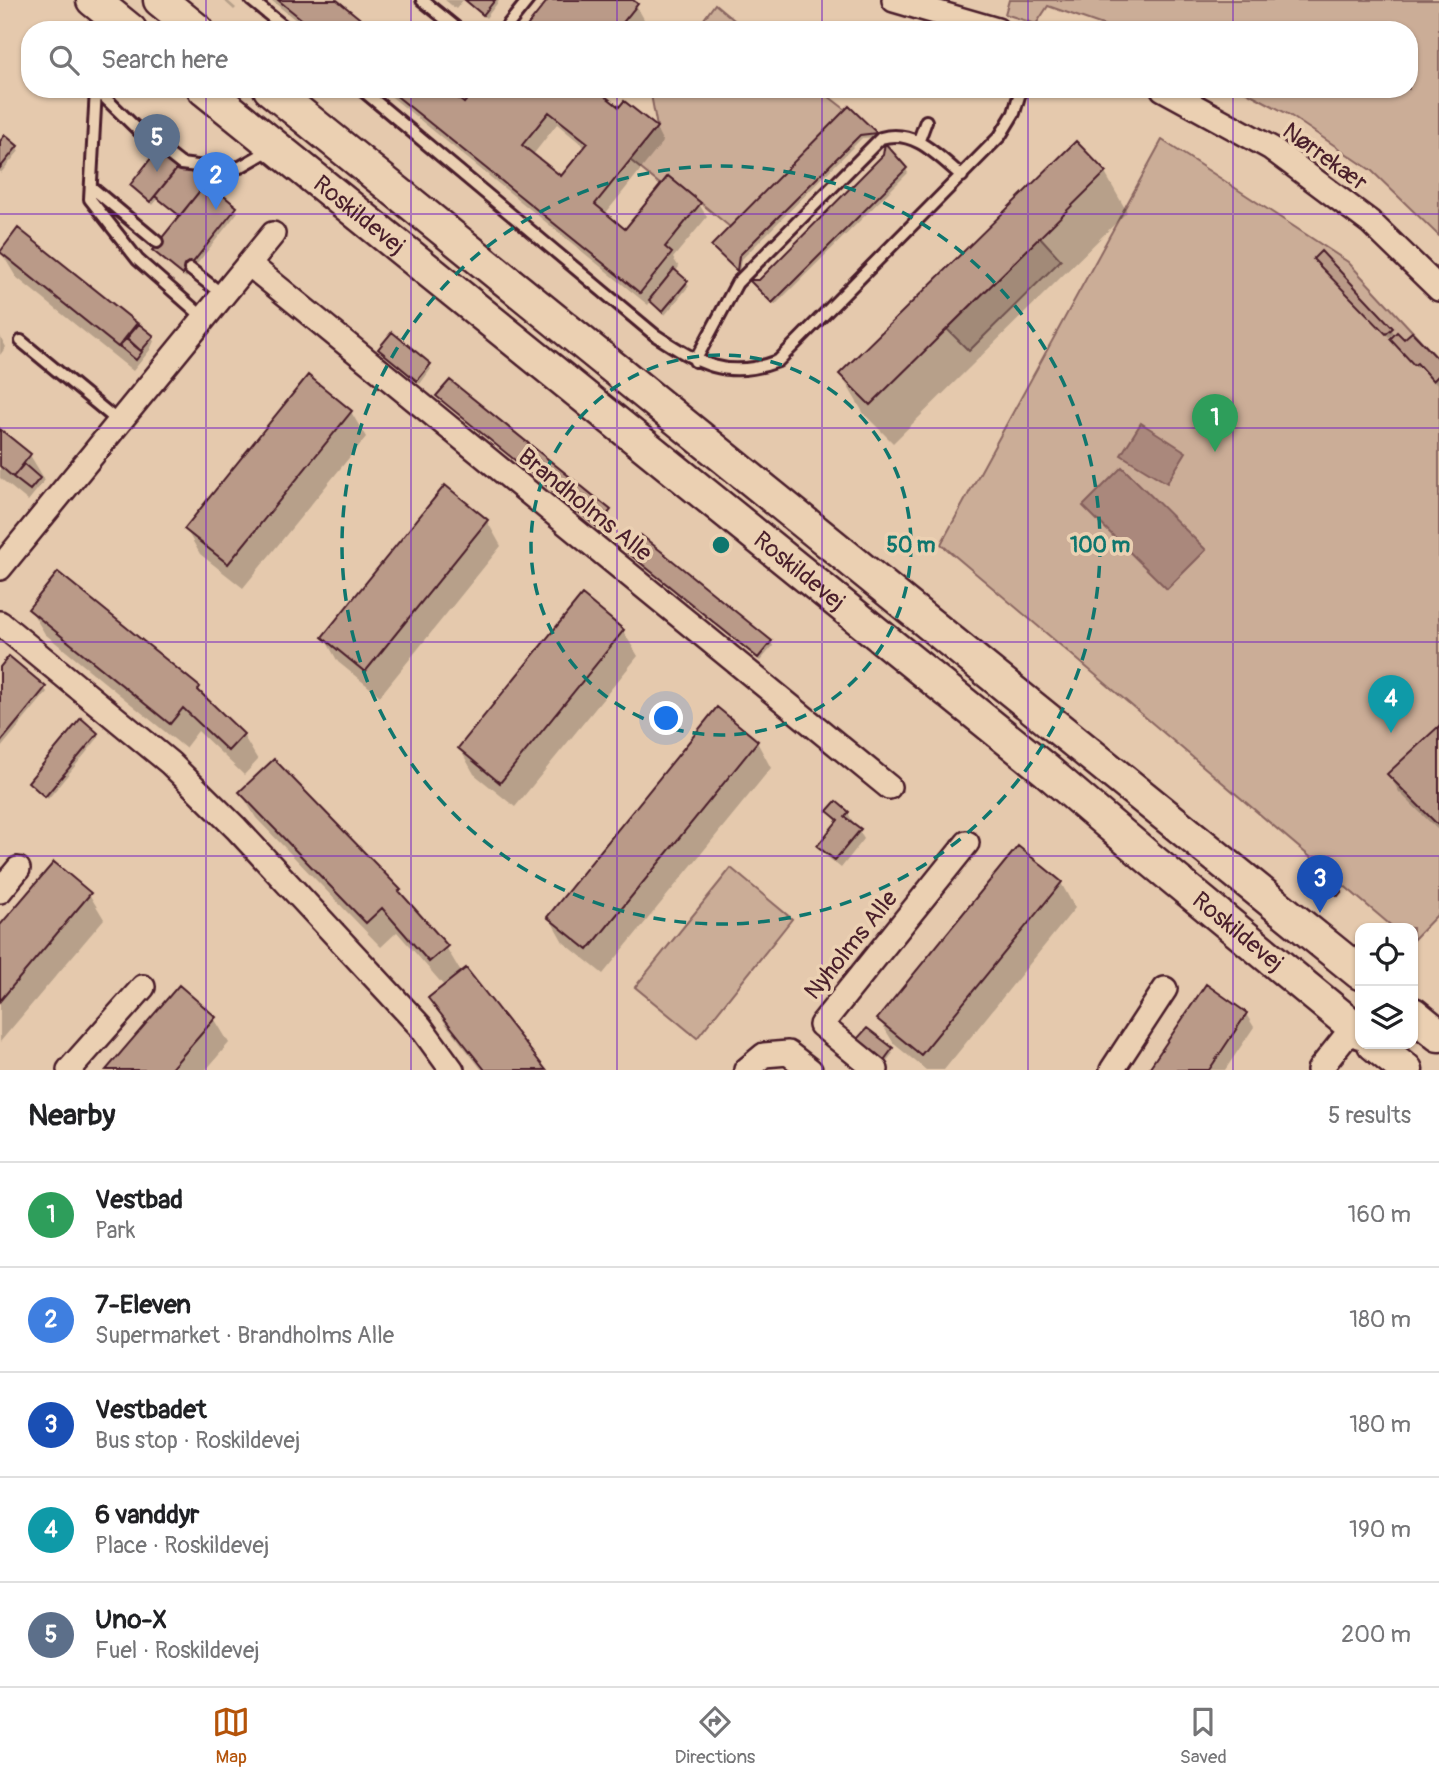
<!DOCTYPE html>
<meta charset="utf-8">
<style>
body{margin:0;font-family:Pangolin,sans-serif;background:#f2f2f2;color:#202124}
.controls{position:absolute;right:21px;bottom:21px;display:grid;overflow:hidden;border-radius:14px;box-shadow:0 2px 5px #0004}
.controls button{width:63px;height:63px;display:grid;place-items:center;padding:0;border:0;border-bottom:2px solid #e0e0e0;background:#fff;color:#202124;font:35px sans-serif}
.you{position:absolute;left:667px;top:719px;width:24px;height:24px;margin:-18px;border:5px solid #fff;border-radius:50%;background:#1a73e8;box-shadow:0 0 0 10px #1a73e833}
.badge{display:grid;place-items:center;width:46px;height:46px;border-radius:50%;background:#b45309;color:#fff;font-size:23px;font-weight:700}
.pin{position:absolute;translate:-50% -58px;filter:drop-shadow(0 2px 4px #0008)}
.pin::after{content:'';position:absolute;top:37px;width:24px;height:21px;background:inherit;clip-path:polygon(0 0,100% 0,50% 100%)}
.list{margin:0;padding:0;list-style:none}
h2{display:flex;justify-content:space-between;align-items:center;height:91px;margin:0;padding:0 28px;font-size:30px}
h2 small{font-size:23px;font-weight:400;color:#757577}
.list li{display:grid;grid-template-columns:46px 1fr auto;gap:21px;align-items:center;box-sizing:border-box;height:105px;padding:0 28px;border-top:2px solid #e0e0e0}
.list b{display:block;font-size:26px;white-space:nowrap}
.list p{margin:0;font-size:23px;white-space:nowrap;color:#757577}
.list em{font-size:23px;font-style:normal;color:#757577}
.icon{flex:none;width:38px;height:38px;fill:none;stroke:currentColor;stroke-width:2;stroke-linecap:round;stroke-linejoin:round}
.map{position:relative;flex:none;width:1439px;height:1070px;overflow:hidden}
.search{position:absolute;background:#fff;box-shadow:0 2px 5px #0004;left:21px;right:21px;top:21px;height:77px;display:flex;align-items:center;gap:18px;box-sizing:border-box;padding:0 24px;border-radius:28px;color:#757577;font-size:26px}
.sheet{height:616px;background:#fff}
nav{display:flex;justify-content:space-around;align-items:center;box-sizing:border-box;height:98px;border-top:2px solid #e0e0e0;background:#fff;font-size:19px;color:#757577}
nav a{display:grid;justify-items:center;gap:4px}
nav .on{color:#b45309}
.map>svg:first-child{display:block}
</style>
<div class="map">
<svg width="1439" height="1070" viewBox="0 0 1439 1070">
<rect width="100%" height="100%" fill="#e5c9ad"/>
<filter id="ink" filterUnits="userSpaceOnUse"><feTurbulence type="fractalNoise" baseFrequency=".0143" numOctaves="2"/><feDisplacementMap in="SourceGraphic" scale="14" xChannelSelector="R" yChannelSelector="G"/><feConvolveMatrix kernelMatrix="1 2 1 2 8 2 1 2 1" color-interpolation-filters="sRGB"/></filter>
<g filter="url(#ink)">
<path fill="#cbad97" stroke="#8a6661" stroke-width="2" d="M1009,0H1439V236L1372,171L1288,114L1241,89H1409V30H1117L1048,6L1036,24L1005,14Z
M715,4L746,30H696Z
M650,89H819L846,110L730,227L668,176L661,185L630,160L657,127Z
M1162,140L1348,262L1439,360V913L1413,940V928H1394L941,544Z
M1040,237L1061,260L969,351L947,329Z
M731,868L792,919L697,1038L635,987Z"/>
<path fill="#aa887b" stroke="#845e5b" stroke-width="2" d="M1141,423L1186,452L1167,483L1121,455Z
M1122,467L1206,550L1167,589L1083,506Z"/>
<path fill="#0003" fill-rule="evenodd" d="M223,0H227L236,8L234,10Z
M271,0H334L371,30H308Z
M445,0H463L456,9Z
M465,0H498L499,1L486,18Z
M550,0H630L636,5L644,19L635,30H526Z
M382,89H444L465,106L619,110L656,128L663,142L605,214L625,231L699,204L707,217L673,258L679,267L675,272L689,286L665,315L651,301L648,305ZM557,124L586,148L561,179L532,156Z
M849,109L877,137L862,138L741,260L739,272L716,250Z
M0,144L17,148L19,151L0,174Z
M163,146L183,168L238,212L186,278L154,250L181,217L158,199L153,205L132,185Z
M906,169L908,173L775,305L753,284L752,282L760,281Z
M1105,173L1127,212L893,443L864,414L841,375Z
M1,252L135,324L154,341L150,350L133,371L16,277Z
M1318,263L1391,329L1394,333L1389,337Z
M0,336L6,347L0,355Z
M1394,343L1439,363V380L1436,384L1420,366L1417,368Z
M380,349L429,366L431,369L420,384Z
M438,397L609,512L611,515L600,530Z
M351,412L366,437L243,588L200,554L186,529Z
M0,431L30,455L45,480L28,501L0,478Z
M487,521L501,546L380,696L338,662L324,637Z
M631,556L771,642L773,646L760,661Z
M30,609L199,689L203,696L243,735L258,760L244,775L198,731L185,748L45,634Z
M623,631L638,656L515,807L474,774L460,749Z
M0,670L44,688L47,692L0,749Z
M1439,728V831L1399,792L1389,774Z
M97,734L99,737L48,799L32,786L30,782Z
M757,742L771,768L603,974L563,942L549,917Z
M241,793L399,891L405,901L446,947L462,974L544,1070H482L445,1023L430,998L445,987L397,932L381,947L256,818Z
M829,812L848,813L853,822L851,824L859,831L864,839L841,868L825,855L820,846L838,823Z
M1061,883L1075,908L944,1070H926L894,1044L879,1019Z
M89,894L104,919L0,1042V928Z
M1246,1014L1254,1027L1225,1070H1150Z
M214,1018L229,1043L206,1070H108Z
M860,1039L891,1050L893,1053L886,1062Z"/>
<path fill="#ba9a88" stroke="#4a1f2b" stroke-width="2" fill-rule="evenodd" d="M278,0H337L374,30H315Z
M465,0H495L483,15Z
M548,0H633L638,4L617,30H524Z
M388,89H447L464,103L476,89H596L619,107L624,101L657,127L595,204L625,229L668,176L701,203L665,247L672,253L640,293ZM549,112L588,143L561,176L522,145Z
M849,106L877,133L860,135L739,256L737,271L711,246Z
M5,135L18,146L0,168V141Z
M1076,141L1106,172L870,405L839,374Z
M163,143L184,160L150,202L130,185Z
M885,143L907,168L772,303L749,280H759L883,155Z
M181,164L205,184L180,216L155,196Z
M207,182L237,207L183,275L152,250Z
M18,228L137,323L118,347L0,252Z
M1321,251L1393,328L1386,334L1313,259Z
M674,269L688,281L662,312L649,300Z
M139,324L154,336L141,351L127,338Z
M392,332L431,364L417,381L378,349Z
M1397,332L1404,339L1412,332L1439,360V375L1433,381L1417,363L1414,365L1390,339Z
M126,339L142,352L136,360L119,346Z
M308,375L352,411L228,564L184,529Z
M450,380L611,510L597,527L436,396Z
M0,429L31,454L13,477L0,466Z
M24,464L40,478L30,490L13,477Z
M445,485L488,520L365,672L322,637Z
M641,535L772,641L758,658L627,552Z
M58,572L200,687L198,690L244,734L228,751L183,708L170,724L28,609Z
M582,595L624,630L500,783L458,748Z
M9,656L46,687L0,743V667Z
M717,707L758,741L588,950L547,917Z
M81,718L98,733L45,797L28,782Z
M1439,726V826L1387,774Z
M274,759L401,890L399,891L448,946L429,962L382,908L366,923L239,792Z
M836,801L849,812L845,817L861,829L835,860L817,846L838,820L827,811Z
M1018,846L1062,882L921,1055L877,1019Z
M54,862L91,893L0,1001V925Z
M1331,883L1342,891L1338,896L1327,888Z
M466,968L546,1070H485L428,998Z
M1206,984L1247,1013L1209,1070H1148Z
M179,985L216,1017L170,1070H106Z
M867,1028L893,1048L884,1060L857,1039Z"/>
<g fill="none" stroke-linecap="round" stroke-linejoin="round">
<g stroke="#4a1f2b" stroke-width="16">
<path id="service" d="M251,0L288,30
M422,0L459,30
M504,30L528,0
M96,89L90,199L138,260L204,318
M96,89L139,131L181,164L221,169L240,167L273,148
M361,89L655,335C698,363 726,381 778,361L1000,136L1014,113L1021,89
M919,140L926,121
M91,187L157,242
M190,269L223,295
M21,341L119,422
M695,361L737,283L881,138C914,128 938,156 962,176"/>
</g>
<g stroke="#4a1f2b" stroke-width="28">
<path id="minor" d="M894,0L997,30
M1163,89L1271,148L1370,222L1439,289
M249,264L889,787
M0,568L273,234
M0,623L170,763L236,828L420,1026L452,1070
M0,891L18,869
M69,1070L143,987
M746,1070L764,1055L788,1053L810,1070
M876,1070L821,1025L967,843
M1112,1070L1165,989
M1319,1070L1354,1026"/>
</g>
<g stroke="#4a1f2b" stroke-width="37">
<g id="secondary">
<path d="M93,0L130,30"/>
<path d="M160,0L197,30"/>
<path id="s1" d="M204,89L1047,771L1149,858L1360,1032"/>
<path d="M270,89L1360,973"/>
<path d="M1413,1014L1439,1035"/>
<path d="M1374,1044L1406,1070"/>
</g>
</g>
<use href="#service" stroke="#ebd0b2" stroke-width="10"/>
<use href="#minor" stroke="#ebd0b2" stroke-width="23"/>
<use href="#secondary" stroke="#ebd0b2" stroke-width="32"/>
</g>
</g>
<path fill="none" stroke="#7b2cbf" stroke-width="2" stroke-opacity="0.55" d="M206,0V30M411,0V30M617,0V30M822,0V30M1028,0V30M1233,0V30M206,89V1070M411,89V1070M617,89V1070M822,89V1070M1028,89V1070M1233,89V1070M0,214H1439M0,428H1439M0,642H1439M0,856H1439"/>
<g fill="none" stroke="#0f766e" stroke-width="3.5" stroke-dasharray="12 9">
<circle cx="721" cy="545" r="190"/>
<circle cx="721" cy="545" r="379"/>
</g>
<g text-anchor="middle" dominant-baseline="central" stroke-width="7" stroke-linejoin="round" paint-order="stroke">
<g font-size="24" fill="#4a1f2b" stroke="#ebd0b2">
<text transform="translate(1325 157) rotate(36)">Nørrekær</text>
<text stroke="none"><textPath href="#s1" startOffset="200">Roskildevej</textPath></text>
<text transform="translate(585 505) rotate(39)">Brandholms Alle</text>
<text stroke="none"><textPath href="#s1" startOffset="766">Roskildevej</textPath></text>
<text stroke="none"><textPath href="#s1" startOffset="1334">Roskildevej</textPath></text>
<text transform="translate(851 945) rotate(-51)">Nyholms Alle</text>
</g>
</g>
<circle cx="721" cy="545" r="10" fill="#0f766e" stroke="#ebd0b2" stroke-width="3.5"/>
<g font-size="21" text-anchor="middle" font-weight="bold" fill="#0f766e" stroke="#ebd0b2" stroke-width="7" stroke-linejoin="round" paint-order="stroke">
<text x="911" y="552">50 m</text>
<text x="1100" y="552">100 m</text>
</g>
</svg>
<div class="controls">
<button><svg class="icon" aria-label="locate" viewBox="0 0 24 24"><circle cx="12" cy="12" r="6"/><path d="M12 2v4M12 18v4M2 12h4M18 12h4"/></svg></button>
<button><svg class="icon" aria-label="layers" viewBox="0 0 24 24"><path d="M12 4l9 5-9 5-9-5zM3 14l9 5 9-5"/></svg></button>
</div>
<div class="you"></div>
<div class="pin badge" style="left:1215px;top:452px;background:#2e9e5b">1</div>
<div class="pin badge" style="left:216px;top:210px;background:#3f7fe0">2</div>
<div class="pin badge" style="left:1320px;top:913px;background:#1a4fb4">3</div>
<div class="pin badge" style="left:1391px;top:733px;background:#0f9aa8">4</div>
<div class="pin badge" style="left:157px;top:172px;background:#5c6f8a">5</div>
<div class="search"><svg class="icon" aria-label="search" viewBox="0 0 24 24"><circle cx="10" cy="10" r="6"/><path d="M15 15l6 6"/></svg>Search here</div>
</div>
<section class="sheet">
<h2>Nearby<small>5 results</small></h2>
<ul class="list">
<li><span class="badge" style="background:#2e9e5b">1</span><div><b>Vestbad</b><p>Park</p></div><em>160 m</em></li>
<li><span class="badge" style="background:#3f7fe0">2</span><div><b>7-Eleven</b><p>Supermarket · Brandholms Alle</p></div><em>180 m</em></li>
<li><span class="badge" style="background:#1a4fb4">3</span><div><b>Vestbadet</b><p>Bus stop · Roskildevej</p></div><em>180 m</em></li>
<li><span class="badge" style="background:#0f9aa8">4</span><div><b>6 vanddyr</b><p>Place · Roskildevej</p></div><em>190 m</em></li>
<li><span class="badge" style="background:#5c6f8a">5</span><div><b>Uno-X</b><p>Fuel · Roskildevej</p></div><em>200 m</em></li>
</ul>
</section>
<nav>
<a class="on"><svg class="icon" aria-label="map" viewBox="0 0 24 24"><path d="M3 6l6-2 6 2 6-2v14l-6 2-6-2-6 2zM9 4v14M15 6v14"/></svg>Map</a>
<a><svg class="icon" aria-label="directions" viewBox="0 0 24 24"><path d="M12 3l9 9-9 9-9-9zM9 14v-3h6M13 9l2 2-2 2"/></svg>Directions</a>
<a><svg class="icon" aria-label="saved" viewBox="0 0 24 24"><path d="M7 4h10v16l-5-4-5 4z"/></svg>Saved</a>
</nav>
